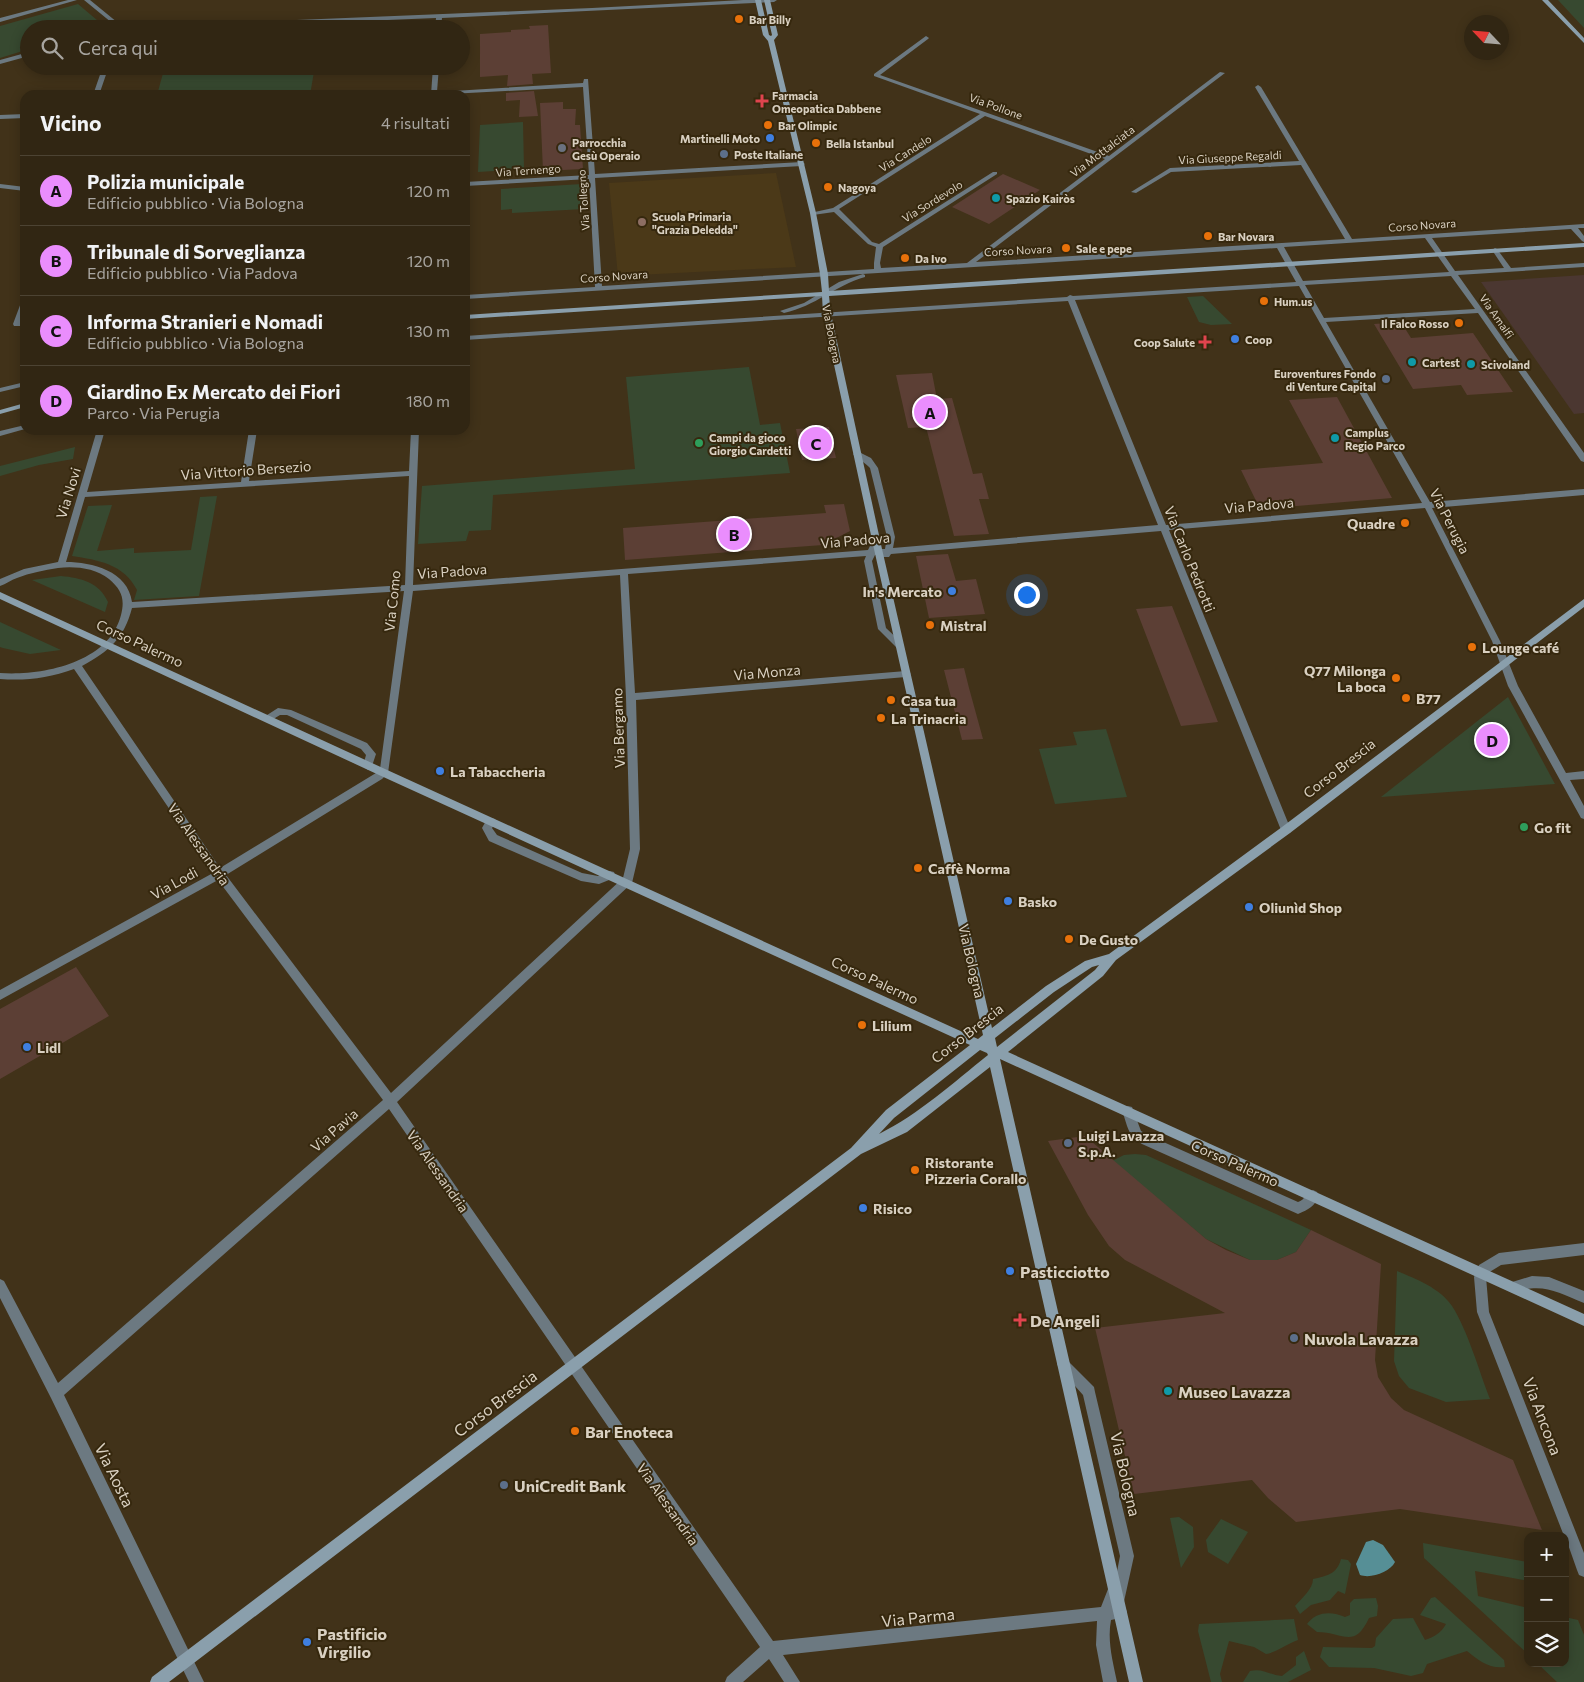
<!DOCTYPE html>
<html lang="it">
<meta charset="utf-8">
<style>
body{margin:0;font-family:Commissioner,sans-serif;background:#392e1c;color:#f1f3f6}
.controls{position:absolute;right:15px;bottom:15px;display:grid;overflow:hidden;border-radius:10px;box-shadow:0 2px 12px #0003}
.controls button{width:45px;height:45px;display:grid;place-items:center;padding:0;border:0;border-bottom:1px solid #4c4333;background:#312613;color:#f1f3f6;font:25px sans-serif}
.compass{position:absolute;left:1464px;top:15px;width:45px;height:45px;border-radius:50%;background:#312613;box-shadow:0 2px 12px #0003;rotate:296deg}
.you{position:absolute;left:1026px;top:594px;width:18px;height:18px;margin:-12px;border:4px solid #fff;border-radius:50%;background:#1a73e8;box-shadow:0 0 0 8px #1a73e833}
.badge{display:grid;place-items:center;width:32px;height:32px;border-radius:50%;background:#ea8dfd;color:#111;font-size:16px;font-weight:700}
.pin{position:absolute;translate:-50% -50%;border:2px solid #fff;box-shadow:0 1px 5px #0006}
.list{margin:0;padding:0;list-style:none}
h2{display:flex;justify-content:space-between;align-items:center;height:65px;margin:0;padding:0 20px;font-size:21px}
h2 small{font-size:16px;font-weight:400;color:#a8a5a0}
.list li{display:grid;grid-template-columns:32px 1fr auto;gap:15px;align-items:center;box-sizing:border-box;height:70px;padding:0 20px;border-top:1px solid #4c4333}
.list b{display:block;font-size:19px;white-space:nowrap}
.list p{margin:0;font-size:16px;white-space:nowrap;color:#a8a5a0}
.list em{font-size:16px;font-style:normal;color:#a8a5a0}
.icon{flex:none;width:28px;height:28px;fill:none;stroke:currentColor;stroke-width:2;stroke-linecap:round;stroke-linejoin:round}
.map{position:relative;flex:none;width:1584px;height:1682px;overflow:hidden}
.search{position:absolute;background:#312613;box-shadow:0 2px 12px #0003;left:20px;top:20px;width:450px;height:55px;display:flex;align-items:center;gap:12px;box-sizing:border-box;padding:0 18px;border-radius:28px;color:#a8a5a0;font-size:19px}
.panel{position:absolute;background:#312613;box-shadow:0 2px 12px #0003;left:20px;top:90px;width:450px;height:345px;border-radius:15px}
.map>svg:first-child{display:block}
</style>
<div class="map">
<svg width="1584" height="1682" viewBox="0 0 1584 1682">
<rect width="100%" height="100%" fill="#413219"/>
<path fill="#4b3918" d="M776,173L796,267L618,276L609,183Z"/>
<path fill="#4b3731" d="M1584,275V413L1574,414L1481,282Z"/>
<path fill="#374930" d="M1558,0H1584V28Z
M78,4L104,26L96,29H29V49L0,58V26Z
M165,66H315L310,95H157Z
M523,122L524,169L478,172L480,125Z
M582,184L584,209L512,213V209L501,210V189Z
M1203,296L1232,324L1211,325L1199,322L1187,297Z
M749,367L760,425L780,423L790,473L493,495L491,530L469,531L466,541L418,544L422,486L635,469L626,377Z
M75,447L73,459L39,465L0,476V466Z
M217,496L199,596L134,600L137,590C124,564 98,560 72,556L88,506L112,505L97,551L134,548V553L191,550L200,497Z
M61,576C81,578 99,582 108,602L105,612L32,580Z
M0,622L61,650L30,654L3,648L0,647Z
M1508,697L1555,784L1381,797Z
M1106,729L1127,797L1055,804L1039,749L1077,745L1073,732Z
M1135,1154L1146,1155L1311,1230L1296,1252L1277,1260H1250L1206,1239L1112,1161L1124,1155Z
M1397,1271C1416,1279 1440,1288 1452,1306C1468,1331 1479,1371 1490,1399L1446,1402L1409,1388L1399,1376L1394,1361Z
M1179,1517L1193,1527L1194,1547L1181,1568L1170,1518Z
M1221,1519L1248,1532L1228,1564L1208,1552L1206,1540Z
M1423,1543L1528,1562V1581L1475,1571L1478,1596L1528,1608V1654L1424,1558Z
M1341,1559L1348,1560L1351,1564L1345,1594L1338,1591L1330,1600L1311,1605L1300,1614L1295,1606C1302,1598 1313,1589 1313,1579C1327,1576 1337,1574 1341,1559Z
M1435,1597L1504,1660L1505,1667C1489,1669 1478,1660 1467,1651L1427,1664L1423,1673L1411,1676L1374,1668L1329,1667L1320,1657L1323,1647L1372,1648L1375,1646L1376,1638L1393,1619L1413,1618L1425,1640C1434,1637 1441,1633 1446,1624L1420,1615L1431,1598Z
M1376,1598L1378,1606L1377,1616L1369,1618C1354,1650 1343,1632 1317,1632L1307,1624C1316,1611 1332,1611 1345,1617L1350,1615V1603L1354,1599Z
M1565,1617L1578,1620L1584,1635V1682H1557L1537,1663H1565Z
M1294,1619L1298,1640C1286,1644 1278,1652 1266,1654L1254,1647L1229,1641L1220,1674L1222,1682H1211L1198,1631L1199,1624Z
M1304,1651L1311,1670L1288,1682H1243L1250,1671C1263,1668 1269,1675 1282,1676L1296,1665V1657Z"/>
<path fill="#568f96" d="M1373,1540L1383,1545L1395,1562C1390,1572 1371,1579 1360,1575L1356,1564L1366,1542Z"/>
<path fill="#5c3f35" d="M548,25L551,73L532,74L533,84L507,86L508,75L480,77V34L511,32V30L530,29L529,26Z
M534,91L538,116L519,117L520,100L506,101V93Z
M563,102V109H576L575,125H580L583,169L543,171L540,103Z
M1003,174L1040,190L989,224L952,207Z
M1401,322L1411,338L1473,333L1513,392L1467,395L1461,385L1413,389L1374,324Z
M932,373L937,399L952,398L973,474L982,473L989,499H979L989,534L954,536L926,427L908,428L896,375Z
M1337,397L1392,498L1260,509L1241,470L1323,463L1289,400Z
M829,427L836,458L802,460L796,429Z
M844,504L850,531L823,545L625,560L623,528L826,513L824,505Z
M948,554L956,581L976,579L985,614L929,618L916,556Z
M1172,606L1218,722L1181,726L1136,609Z
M964,668L969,688L983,739L962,740L944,670Z
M76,967L109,1016L0,1079V1009Z
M1085,1136L1206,1239L1226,1250L1250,1260H1277L1296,1252L1311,1230L1381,1264L1375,1360L1378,1377L1391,1398L1404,1410L1513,1460L1542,1530L1400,1509L1296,1522L1268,1498L1252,1480L1134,1494L1095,1328L1225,1313L1125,1260L1109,1246L1088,1215L1048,1141Z"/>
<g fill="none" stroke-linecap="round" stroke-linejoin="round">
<path fill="#6c7981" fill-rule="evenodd" d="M68,0H77L0,22V18Z
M84,0H90L123,27L592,8L743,0H777L774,2L442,18L441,29H435L436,18L165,29H112L117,27Z
M926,36L929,38L928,39L880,75L1109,156L1220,72L1225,73L976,262L1345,239L1301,165L1171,172L1136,193L1131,192L1170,168L1299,161L1255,87L1258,85L1261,87L1352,239L1584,224V228H1578L1584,236V242L1582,241L1571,229L1432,238L1455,271L1504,268L1492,250L1495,248L1497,249L1511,268L1584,263V267L1458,275L1584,453V462L1581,461L1478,313L1326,322L1430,502L1584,489V495L1432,508L1500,641L1518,686L1566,773L1584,771V779L1570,780L1584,806V819L1581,818L1508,686L1492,641L1425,508L1169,530L1291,830L1290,833H1282L1281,830L1161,531L891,554L889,557H883L882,554L875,555L872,561L886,628L903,644L904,646L900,649L897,648L878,629L864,561L866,556L628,574L635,693L906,671L911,674L906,677L636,700L640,849L632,883L397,1102L773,1641L1101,1607L1110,1584L1115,1582L1120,1556L1083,1395L1059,1368L1057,1364L1059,1360L1063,1358L1067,1360L1094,1387L1095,1392L1134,1556L1123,1606L1125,1607L1127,1612L1125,1617L1111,1620C1107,1641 1113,1662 1117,1682H1103L1096,1645L1097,1621L783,1655L800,1682H784L769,1659L743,1682H725L727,1677L760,1647L389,1109L64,1395L204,1682H189L51,1398L0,1298V1279L4,1281L58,1383L383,1100L218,880L0,1000V990L213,873L74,669C49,678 26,681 0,679V673C42,676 109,663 121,615C125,599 122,590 109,579C95,568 75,566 58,568C44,570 30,573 17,578C11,580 6,584 0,586V579L24,569L58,562L97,430H105L87,492L241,482L249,430H257L249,481L409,471L411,430H419L413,585L868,550L870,546H876L877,549H885L887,537L870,468C865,462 858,460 853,454L857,451L871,458L878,468L895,537L893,548L1158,525L1068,301L465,340V336L1067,297L1070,295L1073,296L1296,282L1277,248L465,299V295L595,287L589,179L465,186V182L589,175L583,87L431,95L433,66H439L437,92L583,83L584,79H588L595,174L802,162L805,164L802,166L595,178L602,286L874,269V263L876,247L868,244L834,212L813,215L810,213L833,208L980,114L874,76V74ZM985,116L1105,159L967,263L881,268L880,263L883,247L997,174V172H993L879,244L872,242L839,209ZM1425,238L1449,272L1303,281L1284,247ZM1451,276L1475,309L1324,318L1305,285ZM1299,286L1422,503L1166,525L1075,300ZM409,476L405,585L132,602C128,571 92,562 66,562L85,497ZM620,575L626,697L630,849L623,878L391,1093L226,875L382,779L388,773L413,591ZM404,591L380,769L376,773L220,868L82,666C109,651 124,639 132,608Z
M29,52V56L0,64V60Z
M103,66H109L99,95H93Z
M25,114V118L0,119V115Z
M0,184L25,187V191L0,188Z
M863,274L865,275V277C834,286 816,306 784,313L780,311L804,303L839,282Z
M22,300H25V312L20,326H14L13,324Z
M25,382V386L0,392V388Z
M25,425V429L0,436V431Z
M278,708L291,710L367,743L376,754L371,769L368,770L363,766L366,755L361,749L287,715H280L270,721H264L262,719L264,717Z
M491,818L495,819L496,822L492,828L497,835L582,873L598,876L610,871L614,872L615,875L614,878L599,884L581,881L489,841L482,828L487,819Z
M1128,1106L1132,1107L1141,1131L1150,1136L1298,1202C1305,1200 1306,1193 1313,1190L1317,1192L1319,1196C1314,1207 1309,1209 1298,1214L1142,1144C1127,1135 1128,1126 1122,1111L1124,1107Z
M1584,1243V1255L1501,1265L1488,1273L1486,1277L1489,1312L1584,1553V1577L1579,1575L1577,1570L1565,1536H1564L1477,1312L1474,1277L1479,1265L1499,1253Z
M1532,1276L1549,1277L1584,1291V1303C1557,1292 1542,1282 1513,1293L1509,1291L1507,1287L1509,1283Z"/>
<path fill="#8a9fac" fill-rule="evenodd" d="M755,0H761L769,35L771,36L772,35L764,0H770L778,35L774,40L816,213L828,274L829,291L1584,243V247L829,296L831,314L882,549L992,1028L1046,986L1085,961L1109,954L1282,827L1584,599V607L1290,833L1116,960L1103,976L1008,1052L1584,1314V1326L1000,1059L1143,1682H1129L990,1067L907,1132L861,1154L169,1682H150L152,1677L851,1148L886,1110L970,1045L379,775L0,599V592L385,769L978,1039L983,1035L874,549L823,314L822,296L465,319V315L822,292L820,274L810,213L768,41L763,35ZM1099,965L1095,970L997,1047L995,1038L1054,992L1092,967ZM980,1050L987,1053L988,1055C953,1083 919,1114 879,1134L894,1118Z
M1542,0H1548L1584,38V43Z
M25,403V407L0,414V410Z"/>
</g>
<g fill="#e8710a" stroke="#36280e" stroke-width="2">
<circle cx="739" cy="19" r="5"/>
<circle cx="768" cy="125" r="5"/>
<circle cx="816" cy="143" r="5"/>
<circle cx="828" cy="187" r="5"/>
<circle cx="1208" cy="236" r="5"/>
<circle cx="1066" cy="248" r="5"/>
<circle cx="905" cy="258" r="5"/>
<circle cx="1264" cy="301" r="5"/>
<circle cx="1459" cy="323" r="5"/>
<circle cx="1405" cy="523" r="5"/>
<circle cx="930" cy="625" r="5"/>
<circle cx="1472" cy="647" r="5"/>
<circle cx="1396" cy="678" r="5"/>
<circle cx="1406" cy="698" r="5"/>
<circle cx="891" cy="700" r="5"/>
<circle cx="881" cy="718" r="5"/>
<circle cx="918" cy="868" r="5"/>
<circle cx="1069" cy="939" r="5"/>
<circle cx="862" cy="1025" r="5"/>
<circle cx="915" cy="1170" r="5"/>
<circle cx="575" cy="1431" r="5"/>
</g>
<g fill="#e0444e" stroke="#36280e" stroke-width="2">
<path d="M759.5 93.5h5v5h5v5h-5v5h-5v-5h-5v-5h5z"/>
<path d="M1202.5 334.5h5v5h5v5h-5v5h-5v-5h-5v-5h5z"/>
<path d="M1017.5 1312.5h5v5h5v5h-5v5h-5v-5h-5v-5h5z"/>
</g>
<g fill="#3f7fe0" stroke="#36280e" stroke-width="2">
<circle cx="770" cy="138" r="5"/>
<circle cx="1235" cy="339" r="5"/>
<circle cx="952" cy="591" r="5"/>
<circle cx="440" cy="771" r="5"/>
<circle cx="1008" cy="901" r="5"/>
<circle cx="1249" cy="907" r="5"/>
<circle cx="27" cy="1047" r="5"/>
<circle cx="863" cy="1208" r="5"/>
<circle cx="1010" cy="1271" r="5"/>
<circle cx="307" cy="1642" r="5"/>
</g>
<circle fill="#6b7280" stroke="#36280e" stroke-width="2" cx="562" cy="148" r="5"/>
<g fill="#5c6f8a" stroke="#36280e" stroke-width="2">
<circle cx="724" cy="154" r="5"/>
<circle cx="1386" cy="379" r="5"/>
<circle cx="1068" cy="1143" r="5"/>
<circle cx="1294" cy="1338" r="5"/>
<circle cx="504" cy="1485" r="5"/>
</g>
<g fill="#0f9aa8" stroke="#36280e" stroke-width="2">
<circle cx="996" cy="198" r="5"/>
<circle cx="1412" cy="362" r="5"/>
<circle cx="1471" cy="364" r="5"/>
<circle cx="1335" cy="438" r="5"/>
<circle cx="1168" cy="1391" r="5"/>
</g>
<circle fill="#8d6e63" stroke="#36280e" stroke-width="2" cx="642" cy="222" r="5"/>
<g fill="#2e9e5b" stroke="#36280e" stroke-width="2">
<circle cx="699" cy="443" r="5"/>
<circle cx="1524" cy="827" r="5"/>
</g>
<g text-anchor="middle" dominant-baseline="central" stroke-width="4" stroke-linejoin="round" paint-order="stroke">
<g font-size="11" font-weight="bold" fill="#d9d0c1" stroke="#36280e" text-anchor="start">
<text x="749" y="19">Bar Billy</text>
<text x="772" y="95">Farmacia<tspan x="772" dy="13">Omeopatica Dabbene</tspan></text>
<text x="778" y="125">Bar Olimpic</text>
<text x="760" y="138" text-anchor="end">Martinelli Moto</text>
<text x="572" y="142">Parrocchia<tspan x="572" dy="13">Gesù Operaio</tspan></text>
<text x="826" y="143">Bella Istanbul</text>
<text x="734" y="154">Poste Italiane</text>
<text x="838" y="187">Nagoya</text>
<text x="1006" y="198">Spazio Kairòs</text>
<text x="652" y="216">Scuola Primaria<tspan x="652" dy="13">"Grazia Deledda"</tspan></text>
<text x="1218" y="236">Bar Novara</text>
<text x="1076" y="248">Sale e pepe</text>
<text x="915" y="258">Da Ivo</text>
<text x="1274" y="301">Hum.us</text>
<text x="1449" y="323" text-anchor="end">Il Falco Rosso</text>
<text x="1245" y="339">Coop</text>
<text x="1195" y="342" text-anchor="end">Coop Salute</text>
<text x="1422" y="362">Cartest</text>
<text x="1481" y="364">Scivoland</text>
<text x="1376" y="373" text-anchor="end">Euroventures Fondo<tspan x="1376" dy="13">di Venture Capital</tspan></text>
<text x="1345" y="432">Camplus<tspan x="1345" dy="13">Regio Parco</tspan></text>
<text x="709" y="437">Campi da gioco<tspan x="709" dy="13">Giorgio Cardetti</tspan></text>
</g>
<g font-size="11" fill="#d9d0c1" stroke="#36280e">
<text transform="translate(996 106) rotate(20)">Via Pollone</text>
<text transform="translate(1102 151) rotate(-37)">Via Mottalciata</text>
<text transform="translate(905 153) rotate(-32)">Via Candelo</text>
<text transform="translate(1230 157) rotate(-3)">Via Giuseppe Regaldi</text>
<text transform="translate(528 170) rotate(-4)">Via Ternengo</text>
<text transform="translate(583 200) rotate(-94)">Via Tollegno</text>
<text transform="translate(932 201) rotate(-32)">Via Sordevolo</text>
<text transform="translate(1422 225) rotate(-4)">Corso Novara</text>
<text transform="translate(1018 250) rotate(-3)">Corso Novara</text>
<text transform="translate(614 276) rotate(-4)">Corso Novara</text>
<text transform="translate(1497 316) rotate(55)">Via Amalfi</text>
<text transform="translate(832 334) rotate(79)">Via Bologna</text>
</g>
<g font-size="14" fill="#d9d0c1" stroke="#36280e">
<text transform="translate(246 470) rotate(-4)">Via Vittorio Bersezio</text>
<text transform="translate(68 493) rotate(-73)">Via Novi</text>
<text transform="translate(1259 505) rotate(-5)">Via Padova</text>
<text transform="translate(1450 521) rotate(63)">Via Perugia</text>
<text transform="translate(855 540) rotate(-5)">Via Padova</text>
<text transform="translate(1190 559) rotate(68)">Via Carlo Pedrotti</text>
<text transform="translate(452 571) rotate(-4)">Via Padova</text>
<text transform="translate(392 601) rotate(-84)">Via Como</text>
<text transform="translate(140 643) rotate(25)">Corso Palermo</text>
<text transform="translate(767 672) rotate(-5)">Via Monza</text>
<text transform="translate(618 728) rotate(-92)">Via Bergamo</text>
<text transform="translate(1339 768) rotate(-38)">Corso Brescia</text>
<text transform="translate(199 844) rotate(55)">Via Alessandria</text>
<text transform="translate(174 883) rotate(-29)">Via Lodi</text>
<text transform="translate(972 961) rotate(77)">Via Bologna</text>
<text transform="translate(875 980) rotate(25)">Corso Palermo</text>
<text transform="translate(967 1033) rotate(-38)">Corso Brescia</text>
<text transform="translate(334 1130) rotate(-41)">Via Pavia</text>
<text transform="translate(1235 1163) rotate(24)">Corso Palermo</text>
<text transform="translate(438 1171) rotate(55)">Via Alessandria</text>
<text transform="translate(668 1504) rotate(55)">Via Alessandria</text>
</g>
<g font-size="14" font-weight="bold" fill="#d9d0c1" stroke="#36280e" text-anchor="start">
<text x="1395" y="523" text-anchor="end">Quadre</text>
<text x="942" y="591" text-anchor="end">In's Mercato</text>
<text x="940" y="625">Mistral</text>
<text x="1482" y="647">Lounge café</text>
<text x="1386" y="670" text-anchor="end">Q77 Milonga<tspan x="1386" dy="16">La boca</tspan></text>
<text x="1416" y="698">B77</text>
<text x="901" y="700">Casa tua</text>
<text x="891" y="718">La Trinacria</text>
<text x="450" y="771">La Tabaccheria</text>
<text x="1534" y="827">Go fit</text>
<text x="928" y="868">Caffè Norma</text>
<text x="1018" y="901">Basko</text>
<text x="1259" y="907">Oliunìd Shop</text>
<text x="1079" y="939">De Gusto</text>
<text x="872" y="1025">Lilium</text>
<text x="37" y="1047">Lidl</text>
<text x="1078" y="1135">Luigi Lavazza<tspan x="1078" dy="16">S.p.A.</tspan></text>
<text x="925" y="1162">Ristorante<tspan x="925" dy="16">Pizzeria Corallo</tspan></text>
<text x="873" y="1208">Risico</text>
</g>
<g font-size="16" font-weight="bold" fill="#d9d0c1" stroke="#36280e" text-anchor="start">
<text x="1020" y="1271">Pasticciotto</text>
<text x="1030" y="1320">De Angeli</text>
<text x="1304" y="1338">Nuvola Lavazza</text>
<text x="1178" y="1391">Museo Lavazza</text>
<text x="585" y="1431">Bar Enoteca</text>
<text x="514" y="1485">UniCredit Bank</text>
<text x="317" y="1633">Pastificio<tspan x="317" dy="18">Virgilio</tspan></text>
</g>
<g font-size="16" fill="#d9d0c1" stroke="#36280e">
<text transform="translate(495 1403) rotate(-37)">Corso Brescia</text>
<text transform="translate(1543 1416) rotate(69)">Via Ancona</text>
<text transform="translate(1126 1474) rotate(77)">Via Bologna</text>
<text transform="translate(115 1475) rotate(64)">Via Aosta</text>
<text transform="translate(918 1617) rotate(-6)">Via Parma</text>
</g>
</g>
</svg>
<div class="controls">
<button>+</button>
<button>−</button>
<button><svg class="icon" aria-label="layers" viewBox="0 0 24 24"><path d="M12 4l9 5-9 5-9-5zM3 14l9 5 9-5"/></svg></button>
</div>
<svg class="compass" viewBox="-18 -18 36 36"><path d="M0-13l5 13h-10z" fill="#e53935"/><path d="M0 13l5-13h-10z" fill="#a8a5a0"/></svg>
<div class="you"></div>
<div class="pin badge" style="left:930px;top:412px">A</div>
<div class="pin badge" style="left:734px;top:534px">B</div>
<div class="pin badge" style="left:816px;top:443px">C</div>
<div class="pin badge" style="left:1492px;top:740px">D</div>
<div class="search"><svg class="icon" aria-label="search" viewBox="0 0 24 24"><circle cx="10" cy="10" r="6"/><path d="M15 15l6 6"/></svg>Cerca qui</div>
<section class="panel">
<h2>Vicino<small>4 risultati</small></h2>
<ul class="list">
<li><span class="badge">A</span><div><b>Polizia municipale</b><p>Edificio pubblico · Via Bologna</p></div><em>120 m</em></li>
<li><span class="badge">B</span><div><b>Tribunale di Sorveglianza</b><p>Edificio pubblico · Via Padova</p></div><em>120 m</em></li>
<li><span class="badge">C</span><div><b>Informa Stranieri e Nomadi</b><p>Edificio pubblico · Via Bologna</p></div><em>130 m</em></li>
<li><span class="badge">D</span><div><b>Giardino Ex Mercato dei Fiori</b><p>Parco · Via Perugia</p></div><em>180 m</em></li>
</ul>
</section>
</div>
